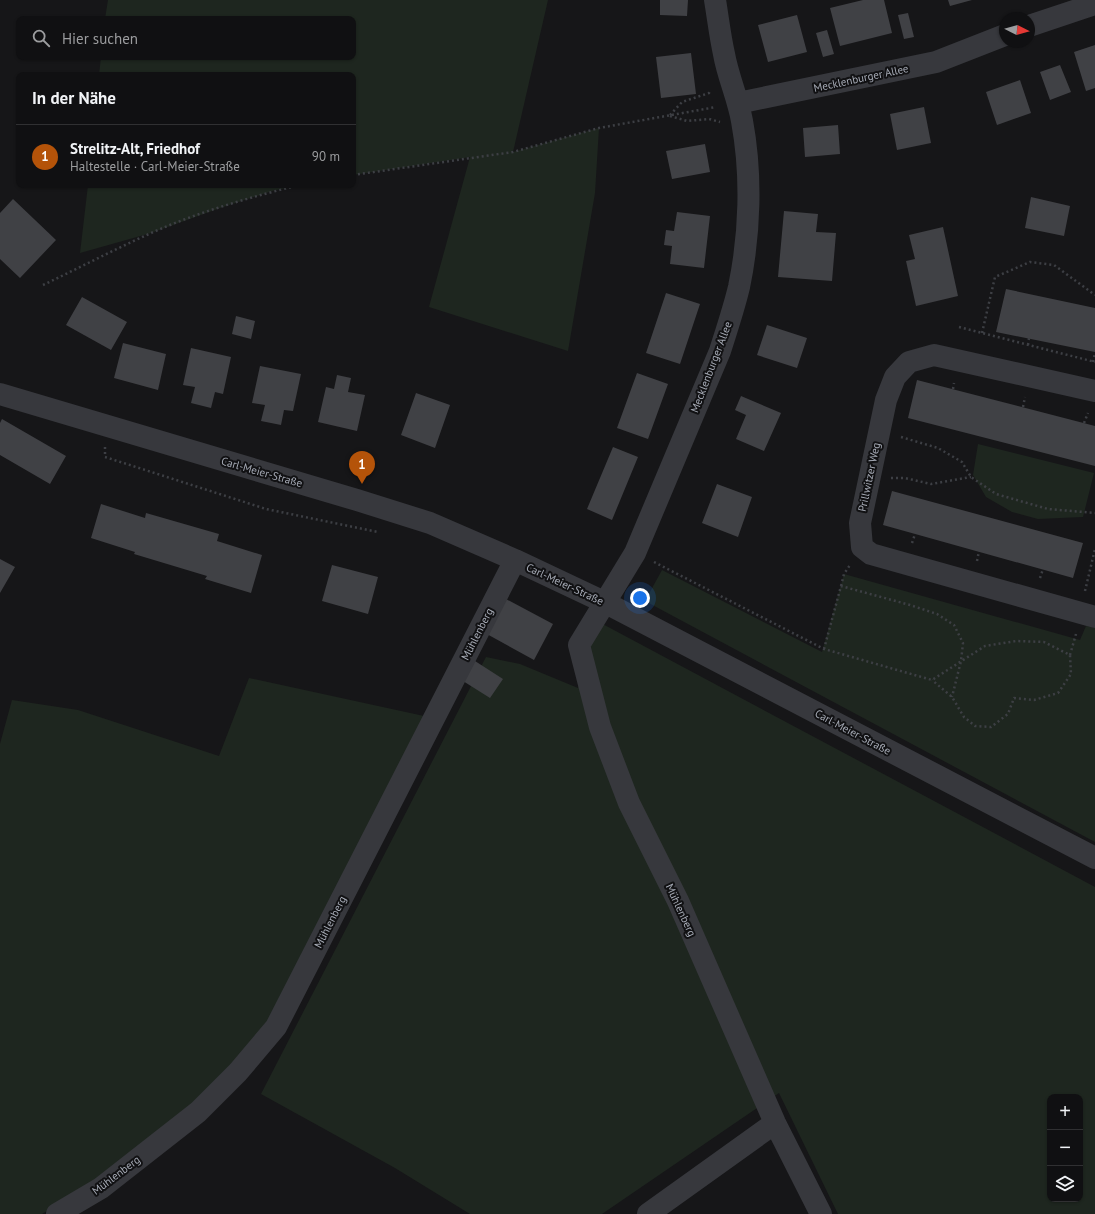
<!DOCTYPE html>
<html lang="de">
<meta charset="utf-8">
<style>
body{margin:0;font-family:"PT Sans",sans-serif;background:#19191b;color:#f1f3f6}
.controls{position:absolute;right:12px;bottom:12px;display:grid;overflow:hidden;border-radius:8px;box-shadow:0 1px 3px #0004}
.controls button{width:36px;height:36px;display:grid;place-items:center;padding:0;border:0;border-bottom:1px solid #303032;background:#101012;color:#f1f3f6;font:20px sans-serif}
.compass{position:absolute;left:999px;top:12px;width:36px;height:36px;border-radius:50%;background:#101012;box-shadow:0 1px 3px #0004;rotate:96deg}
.you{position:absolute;left:640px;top:598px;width:14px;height:14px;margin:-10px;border:3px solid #fff;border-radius:50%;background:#1a73e8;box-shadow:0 0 0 6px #1a73e833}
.badge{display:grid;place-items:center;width:26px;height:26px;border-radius:50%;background:#b45309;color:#fff;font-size:13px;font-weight:700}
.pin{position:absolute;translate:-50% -33px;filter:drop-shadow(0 1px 2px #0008)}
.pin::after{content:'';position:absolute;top:21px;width:14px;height:12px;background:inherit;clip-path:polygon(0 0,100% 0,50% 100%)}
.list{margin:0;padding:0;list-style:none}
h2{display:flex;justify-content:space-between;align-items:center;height:52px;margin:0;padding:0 16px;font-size:17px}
h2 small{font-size:13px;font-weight:400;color:#9c9d9f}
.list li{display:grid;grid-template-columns:26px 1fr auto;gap:12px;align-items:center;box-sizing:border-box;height:64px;padding:0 16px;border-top:1px solid #303032}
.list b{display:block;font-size:15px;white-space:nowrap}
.list p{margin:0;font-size:13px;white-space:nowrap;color:#9c9d9f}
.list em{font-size:13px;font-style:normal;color:#9c9d9f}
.icon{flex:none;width:22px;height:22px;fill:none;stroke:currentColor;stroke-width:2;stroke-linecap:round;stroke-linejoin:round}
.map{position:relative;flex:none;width:1095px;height:1214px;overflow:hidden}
.search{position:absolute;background:#101012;box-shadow:0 1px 3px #0004;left:16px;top:16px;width:340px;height:44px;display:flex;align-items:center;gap:10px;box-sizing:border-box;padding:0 14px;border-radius:8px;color:#9c9d9f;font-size:15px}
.panel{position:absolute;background:#101012;box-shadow:0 1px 3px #0004;left:16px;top:72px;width:340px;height:116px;border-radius:8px}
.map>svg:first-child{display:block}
</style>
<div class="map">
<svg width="1095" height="1214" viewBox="0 0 1095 1214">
<rect width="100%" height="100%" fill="#161618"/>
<path fill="#1e261f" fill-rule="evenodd" d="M108,0H548L513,152L599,128L595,193L568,351L429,307L470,157L353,175V75H99L101,57H353V19H105Z
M88,185H300L272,191L220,208L151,233L80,253Z
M978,444L1094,473L1083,517L1038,519L1012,512L986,497L973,475Z
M662,570L822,652L844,574L1080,640L1086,626L1095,628V842L645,601Z
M597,621L1095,887V1214H838L779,1093L602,1214H470L395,1168L261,1094L486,657L520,664L578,688ZM1050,1097H1080V1199H1050Z
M249,678L424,716L270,1022L213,1087L117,1168L42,1214H0V744L12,700L78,710L219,756Z"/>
<path fill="#404145" d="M660,0H688L687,16L660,15Z
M863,0H884L892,33L840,46L830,8Z
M948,0H972L950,6Z
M908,13L914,37L904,39L898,15Z
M797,15L807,52L768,62L758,25Z
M827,30L834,54L823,57L816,33Z
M1095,45V88L1086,91L1074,52Z
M691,53L696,94L661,98L656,57Z
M1060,65L1071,92L1050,100L1040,72Z
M1020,80L1031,113L997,125L986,92Z
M924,107L931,143L897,150L890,114Z
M838,125L840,154L805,157L803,128Z
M705,144L710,172L672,179L666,151Z
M1031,197L1070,206L1064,236L1025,228Z
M13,199L56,240L20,278L0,259V213Z
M784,211L818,214L816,232L836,233L832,281L778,277Z
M677,212L710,216L704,268L670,264L672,246L664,245L666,230L674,231Z
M943,227L958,296L916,306L906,261L915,259L909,235Z
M1006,289L1095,308V352L996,332Z
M666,293L700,304L680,364L646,353Z
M82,297L127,322L111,350L66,325Z
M236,316L255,321L251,339L232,334Z
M767,325L807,338L797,368L757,355Z
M123,343L166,354L158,390L114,378Z
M191,348L231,357L223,394L215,392L211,408L191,403L195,387L183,385Z
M260,366L301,374L293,411L284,410L281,425L261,421L265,405L252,403Z
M637,373L668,384L648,439L617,428Z
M337,375L351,378L348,392L365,395L357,431L318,422L326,387L334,389Z
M917,380L1095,426V466L908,418Z
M416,393L450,405L435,448L401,435Z
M741,396L781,413L764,451L736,439L746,415L735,410Z
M2,419L66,456L50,484L0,455V423Z
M613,447L638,457L612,520L587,509Z
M717,484L752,497L738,537L702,523Z
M892,491L1083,543L1073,578L883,525Z
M101,504L145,518L146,513L219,534L217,541L262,555L251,593L205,579L207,576L134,554L135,552L91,538Z
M0,559L15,567L0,593Z
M332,565L378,577L368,614L322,601Z
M504,598L553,624L534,660L485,633Z
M475,661L503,679L490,698L463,681Z"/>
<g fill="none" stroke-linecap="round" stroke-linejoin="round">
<path stroke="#3d3f44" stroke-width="2.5" stroke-dasharray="2 3" stroke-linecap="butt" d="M670,115L682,102L709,93L710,90
M670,116L687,121L709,119L720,122
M353,175L513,152L599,128L716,107
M43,285C81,267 119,247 158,230C202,211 254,196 300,185
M959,327L1095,362
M982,333L995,277L1030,262L1054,265L1095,295
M1028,345L1029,338
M1093,362L1095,353
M953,389L954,383
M1023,407L1025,397
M1084,423L1088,413
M901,437L938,448L962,462L971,477L996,494L1048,509L1095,513
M105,447V457L266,509L378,532
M891,478H905L931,484L971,477
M912,543L915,534
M977,561L979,551
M654,562L824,649L932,680L985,646L1016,641L1044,642L1070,655L1071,674L1058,693L1034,700L1014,698L1008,714L991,727L975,726L964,717L952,697L932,680
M1040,578L1043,569
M841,586L844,574L850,565
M1085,591L1095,549
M824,649L841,586L910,605L937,614L954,625L963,643L961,661L952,697
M1070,655L1076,634"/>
<path stroke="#37383d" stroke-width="22" d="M715,0C718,18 720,36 724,54C728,77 738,98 742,121C752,175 750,234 739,287C734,308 727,329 720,351L635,553L579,645L600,727L629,803L678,901L775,1123L821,1214
M1029,26L1095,4
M738,103L936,62L1005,35
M1095,391L934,355L909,362L895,377L886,400L860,523L862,547L871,554L1095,617
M0,394L357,500L430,523L515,560L606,603L1095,858
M57,1214L101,1188L198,1112L238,1072L276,1027L515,560
M648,1214L775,1123"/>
</g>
<g text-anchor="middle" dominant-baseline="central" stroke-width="4" stroke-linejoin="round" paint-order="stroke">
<g font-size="11" fill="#a8adb8" stroke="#111113">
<text transform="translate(861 78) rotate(-12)">Mecklenburger Allee</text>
<text transform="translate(711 367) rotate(-69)">Mecklenburger Allee</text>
<text transform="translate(262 472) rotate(16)">Carl-Meier-Straße</text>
<text transform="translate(869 477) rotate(-78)">Prillwitzer Weg</text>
<text transform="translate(565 584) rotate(25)">Carl-Meier-Straße</text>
<text transform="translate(477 634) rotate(-63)">Mühlenberg</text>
<text transform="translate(853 732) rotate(28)">Carl-Meier-Straße</text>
<text transform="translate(681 910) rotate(65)">Mühlenberg</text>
<text transform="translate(330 922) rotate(-63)">Mühlenberg</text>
<text transform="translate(116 1175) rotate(-37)">Mühlenberg</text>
</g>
</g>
</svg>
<div class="controls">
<button>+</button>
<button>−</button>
<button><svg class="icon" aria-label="layers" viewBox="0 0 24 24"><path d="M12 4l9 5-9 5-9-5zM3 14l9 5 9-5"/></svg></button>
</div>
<svg class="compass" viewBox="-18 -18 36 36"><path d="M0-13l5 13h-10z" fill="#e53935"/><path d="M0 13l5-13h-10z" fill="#9c9d9f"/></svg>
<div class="you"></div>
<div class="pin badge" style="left:362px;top:484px">1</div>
<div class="search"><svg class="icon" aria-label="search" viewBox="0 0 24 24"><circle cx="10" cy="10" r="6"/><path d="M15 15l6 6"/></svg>Hier suchen</div>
<section class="panel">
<h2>In der Nähe<small></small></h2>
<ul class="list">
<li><span class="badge">1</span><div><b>Strelitz-Alt, Friedhof</b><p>Haltestelle · Carl-Meier-Straße</p></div><em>90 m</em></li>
</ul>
</section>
</div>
